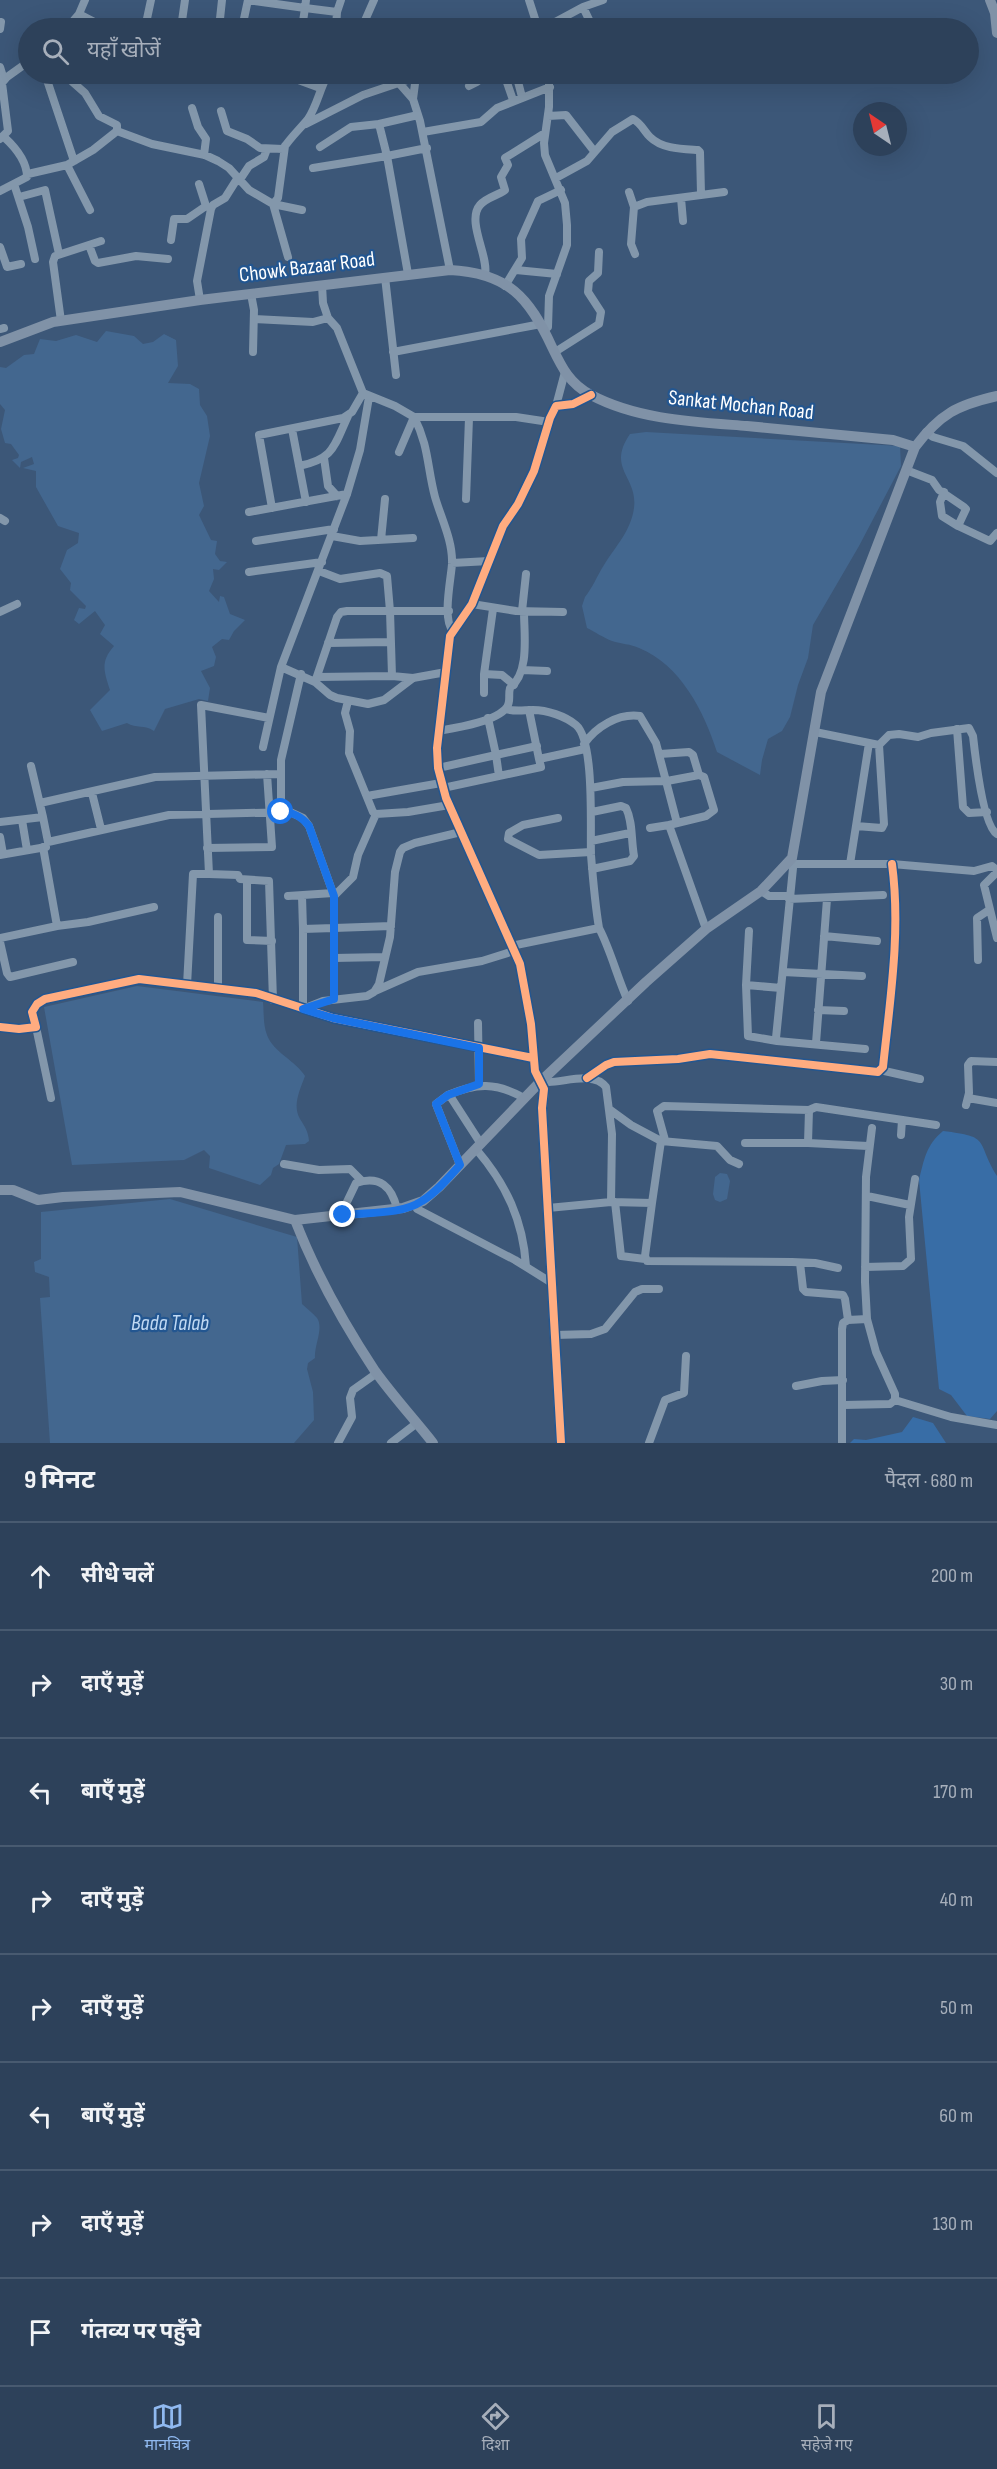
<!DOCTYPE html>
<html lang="hi">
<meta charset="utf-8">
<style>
body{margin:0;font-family:"Sofia Sans Condensed","Noto Sans Devanagari",sans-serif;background:#394c63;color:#f1f3f6}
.compass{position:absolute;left:853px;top:102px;width:54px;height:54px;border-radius:50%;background:#2d415a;box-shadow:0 6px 24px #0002;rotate:325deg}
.stop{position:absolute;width:18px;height:18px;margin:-14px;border:4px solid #1a73e8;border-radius:50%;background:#fff}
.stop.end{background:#1a73e8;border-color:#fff;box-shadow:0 2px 6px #0008}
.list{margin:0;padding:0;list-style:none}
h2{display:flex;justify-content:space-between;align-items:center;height:78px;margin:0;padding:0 24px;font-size:26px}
h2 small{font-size:20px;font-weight:400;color:#a7afbb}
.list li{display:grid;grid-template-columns:39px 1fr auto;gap:18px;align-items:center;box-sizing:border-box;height:108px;padding:0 24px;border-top:2px solid #485a70}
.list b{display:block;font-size:22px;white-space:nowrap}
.list em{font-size:20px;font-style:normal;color:#a7afbb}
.icon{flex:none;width:33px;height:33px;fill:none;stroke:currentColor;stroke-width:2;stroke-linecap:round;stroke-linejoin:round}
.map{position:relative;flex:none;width:997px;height:1443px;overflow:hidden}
.search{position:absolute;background:#2d415a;box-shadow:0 6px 24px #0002;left:18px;right:18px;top:18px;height:66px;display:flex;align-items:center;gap:15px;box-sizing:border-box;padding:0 21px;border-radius:33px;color:#a7afbb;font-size:22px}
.sheet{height:942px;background:#2d415a}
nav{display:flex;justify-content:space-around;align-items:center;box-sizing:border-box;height:84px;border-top:2px solid #485a70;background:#2d415a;font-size:16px;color:#a7afbb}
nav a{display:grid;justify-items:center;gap:3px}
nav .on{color:#90b9f0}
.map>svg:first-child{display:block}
</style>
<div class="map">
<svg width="997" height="1443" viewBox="0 0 997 1443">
<rect width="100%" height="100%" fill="#3c5778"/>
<path fill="#386da6" d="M943,1131C992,1137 975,1140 997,1176V1411L990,1419L967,1416L951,1395L939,1389L919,1180C924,1160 926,1145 943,1131Z
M913,1417L933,1423L946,1443H850L854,1439L866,1440L902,1432Z"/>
<path fill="#43678f" d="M106,331L134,336L143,344L153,342L164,334L176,340L178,366L168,383L190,384L199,389L200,405L207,416L210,436L199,483L204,506L199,515L211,540L217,541L215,554L220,561L227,562L219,570L213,569L214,579L209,591L219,602L220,596L224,597L230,614L245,620L234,631L229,640L222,639L212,647L216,657L214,666L201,671L210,688L208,701L199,699L165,709L154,731C145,724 136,729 127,723L102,731L90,710L110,690C104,671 100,662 114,646L100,634L105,625L95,611L79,624L74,620L79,608L85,609L86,606L70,590L71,583L60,569L67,550L78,543L79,533L58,526L36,487V471L23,468L34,464L32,457L21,462L20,468L12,460L18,458L19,455L11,444L5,443L1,429L5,410L0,404V367L6,368L24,355L34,354L40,339L56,341L76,335L97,342Z
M646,432L900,446L901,466L859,546L813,625L808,658L798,685L790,717L782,731L768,739L762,760L760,775L717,752C704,712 681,665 639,648C631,644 621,644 612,641C604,638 595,632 587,628L582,606L585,597C593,587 597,576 604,565C615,547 631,531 634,508C638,476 606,469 630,434Z
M137,986L263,1002C264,1012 263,1025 267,1035C273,1052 296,1061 305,1076C300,1090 292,1105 300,1119C305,1127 308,1131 309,1141L305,1144L286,1145L279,1164L273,1168L271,1175L260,1185L209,1168L210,1156L204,1150L184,1160L72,1165L44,1007Z
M720,1173L727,1174L730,1181L727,1199L720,1202L715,1200L713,1194L715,1177Z
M170,1199L297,1237L302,1304C307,1309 313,1313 317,1318C324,1328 314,1345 315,1358L308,1363L307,1369L313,1392L314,1420L294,1443H50L40,1298L50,1297L49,1277L35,1272L34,1262L41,1259V1212Z"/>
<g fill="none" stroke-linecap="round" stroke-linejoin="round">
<path stroke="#8397ab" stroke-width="8" d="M248,0L305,8L302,28
M306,0L305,8L337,12
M529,0L538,28
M583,7L593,28
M79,14L106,28
M67,28L79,14L85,0
M145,28L151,0
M181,28L185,0
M219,28L222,0
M242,28L248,0
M336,28L337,12L341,0
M365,28L363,25L374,0
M544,28L583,7L603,0
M0,29L1,22
M0,67L4,80
M45,74L74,161
M282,74L320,88
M391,74L413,99L420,121L450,270
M504,74L513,100
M516,74L522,97
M469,86L477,82L475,74
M413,99L416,76
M192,108L198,127L206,139L204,155
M221,111L227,131L247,139L260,148L283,149C290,138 299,130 308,119C317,106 320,88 328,74
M548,116L566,115L594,151
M306,124L363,95L425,74
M379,124L387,156L427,148
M117,131L152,144L205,155L218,161L229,168L249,190L273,204L288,257
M423,132L481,122L497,108L550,87
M0,139L8,131L2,83L7,77L28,62
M285,146L278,198L273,204L302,210
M320,147L351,127L379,124L418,115
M67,165L90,210
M313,168L387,156L408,274
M28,174L67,165L93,150L117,131V125L99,116L85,93L68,78L66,74
M556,178L587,161L612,132L633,119C641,123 644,131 650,137C662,149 682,149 698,150L700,152L701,194
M239,181L249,166L264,157L267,149
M14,184L28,227L35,259
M199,184L206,206L210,208
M0,191L27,177C27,161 15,147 4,137
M629,192L634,207
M19,197L45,190L59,254
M681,198L683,221
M171,240L174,219H187L206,206
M89,245L95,261L98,263L136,256L168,259
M0,247L7,267L21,264
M635,254L631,244L634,207L647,202L724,192
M516,270L557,274
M485,275C489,256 466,221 480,205C487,197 497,196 505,190L501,177L508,165L505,158L545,133
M385,277L396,375
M505,286L522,258L521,239L538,201L561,190
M251,294L254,310L253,352
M200,300L197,281L211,209L213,205L225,198L237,179
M328,318L337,328L363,393L395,406L414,417L399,452
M254,319L313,322L328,318L323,303L322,285
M61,321L53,262L55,256L101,241
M0,329L4,328
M544,330L548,327L549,296L567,245V225L565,203L545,155L544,143L549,107V74
M393,352L541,324
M555,352L599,324L601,312L588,292L589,281L598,273L599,252
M556,406L565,372
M292,429L306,502
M926,432L933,437L963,446L997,473
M324,458L328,486L337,496
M299,466C334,459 334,446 348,416
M906,470L932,480L939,490L964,507L966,509L958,526L990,541L997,533
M944,492L940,502L942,516L958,526
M466,499L469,418
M272,508L259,435L343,418L352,412L363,393
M249,512L347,494
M0,518L5,521
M332,536L360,541L413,538
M381,540L385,499
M256,541L334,529
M452,563L489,561
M319,571L340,579L380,573L387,576L390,611L392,676
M249,572L322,562
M472,604L516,611L563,612
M493,609L484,674L502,675L514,685
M522,611L526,574
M0,612L17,604
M453,631C442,620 451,579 452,564C453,541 441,518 435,497C427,467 429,446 414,417H516L549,422
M328,643L391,642
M281,667L315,682L330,695L337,698L368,704L384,700L413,678L446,672
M522,670L547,671
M484,674V693
M317,677L392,676L413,678
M315,682L337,617L341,612L347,611H449
M348,701L345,713L350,731L349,753L373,812L376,814L408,812L449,805
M506,709C515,712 524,710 533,710C547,710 565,716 576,725C595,741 590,830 591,855C593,880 595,904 599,928L511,946
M529,710L539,759
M488,718L496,755L537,746
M957,729L963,807L969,813L987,812
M438,731C455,728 496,722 507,707C511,701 508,695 510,688C530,672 524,635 524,611
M815,732L879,745L884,824L882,828L856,826
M584,744C596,727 618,713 640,716L656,743L677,823
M879,745L889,735L899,734L918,737L931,733L969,728L973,736C975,754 983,826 997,834
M263,747L281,667L347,494L360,450L369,397
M660,754L689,752L693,755L699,775
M31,766L43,817
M438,768L496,755L499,776
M443,788L541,767L539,759L585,749
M591,788L623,782L667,781L699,775L704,777L714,810L706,816L669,825
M92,793L101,829
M367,796L441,783
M40,803L155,777L280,774
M281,812V760L301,674
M376,814L358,855L353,877L334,896V928L303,929V1009L323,1001L367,996L374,992L379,984L390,937L395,872L400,852L403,848L415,843L461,832
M558,818L523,825L509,833L508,839L539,855L591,852
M22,820L27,850
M0,822L43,817L48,842L169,815L290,812L303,818L309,826L334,896
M650,828L669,825L706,929
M0,837L3,854
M591,841L630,833
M43,847L57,926L88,922L154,907
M207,848L272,847L267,774
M0,855L46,847
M792,858L793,868L776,1038L777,1041L865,1049
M793,864H892L974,871L992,866L997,870
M850,864L869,743
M592,869L630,861L634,856C631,840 633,822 626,808L621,806L592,812
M997,872L984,885L997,938
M209,874L238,875L240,879L269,881L273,1000
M247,881V940L272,941
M761,891L769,896H790
M288,896L333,893
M302,896L303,929
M789,899L883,895
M599,928C611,951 617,977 628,1001
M749,931L746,985L748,1036L777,1041
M824,936L877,941
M0,938L57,926
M0,942L7,973L10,977L73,962
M334,958L385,957
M978,960L977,918L989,910
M783,972L862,976
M187,985L193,874H209L201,705L269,718
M746,985L781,988
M218,989V917
M375,991L418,972L482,961L514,951
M334,999V928L391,926
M818,1010L844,1011
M478,1023L479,1084
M0,1027L19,1029L36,1027L32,1012L37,1004L45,999L139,979L256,993L333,1018L533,1058
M36,1027L51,1098
M816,1043L827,899
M880,1070L920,1079
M587,1078L606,1065L614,1062L678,1059L710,1054L878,1072L883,1067C890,1000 901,931 892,864
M540,1082L535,1071L531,1024L520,964L446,798L438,768L437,748L450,636L472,604L503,526L518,504L534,471L550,418L556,406L573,404L591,395
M549,1082C565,1082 594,1071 606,1087L612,1134L611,1202
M448,1095C476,1083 496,1082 524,1098
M968,1098L997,1103
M966,1105L969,1093L968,1065L971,1061L997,1062
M609,1109L631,1125L661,1141
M809,1110L816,1107L936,1125
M901,1135L902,1120
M665,1140L657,1111L664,1106L809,1110L808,1143H745
M808,1143L868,1146
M476,1149C506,1184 523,1220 526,1266
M284,1164L319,1170L350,1169L362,1181
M460,1165L436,1104L448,1095L452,1099L481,1144
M867,1196L910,1205
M615,1202L621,1256L645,1259
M652,1203L661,1141L717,1146L730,1160L739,1164
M415,1205L417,1209L515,1260L552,1283
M548,1208L611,1202L652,1203L645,1256L647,1261L792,1262L815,1263L838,1268
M343,1215L345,1206L356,1183C380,1175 392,1187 397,1209
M800,1263L803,1289L806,1292L843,1295L845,1299L848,1320
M865,1267L903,1266L911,1259L909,1217L915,1179
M555,1335L591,1334L605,1329L635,1292L642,1289H659
M796,1386L822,1381L843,1380
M895,1400L951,1417L997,1425
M844,1405L890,1404L895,1400V1394L876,1352L867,1319L865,1282L866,1177L872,1128
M338,1443L352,1417L350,1398L353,1390L377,1373
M391,1443L417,1423
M649,1443L665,1400L684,1393L686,1356
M842,1443V1329L843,1323L848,1320L867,1319"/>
<path stroke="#8092a7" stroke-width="10" d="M990,0L995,13L997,33
M0,342L53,322L200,300L450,270C508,273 529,297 552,347C562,368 570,384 591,395C638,420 696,422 747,426C796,431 845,435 893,440L915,447
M540,1082L544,1092L542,1108L561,1443
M0,1190H13L38,1200L63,1197L180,1192L295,1220L403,1208L423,1201L439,1187L540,1082L646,982L706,929L761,891L792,858L821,692L915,447C940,414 957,405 997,396
M295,1220C315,1272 344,1324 375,1371C393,1396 414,1419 433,1443"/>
<g stroke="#235690" stroke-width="11">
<path id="cycleway" d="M0,1027L19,1029L36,1027L32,1012L37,1004L45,999L139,979L256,993L333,1018L533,1058
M587,1078L606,1065L614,1062L678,1059L710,1054L878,1072L883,1067C890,1000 901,931 892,864
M561,1443L542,1108L544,1089L535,1071L531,1024L520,964L446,798L438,768L437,748L450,636L472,604L503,526L518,504L534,471L550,418L556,406L573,404L591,395"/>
</g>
<use href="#cycleway" stroke="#ffac80" stroke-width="8"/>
</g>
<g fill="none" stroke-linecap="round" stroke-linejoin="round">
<path stroke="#1a73e8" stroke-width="8" d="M281,812C293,812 301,816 309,826L334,896V999L303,1009L333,1018L479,1048V1084L448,1095L436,1104L460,1165C449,1177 437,1192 422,1201C401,1215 368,1212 343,1215"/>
</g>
<g text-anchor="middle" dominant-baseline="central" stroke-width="4.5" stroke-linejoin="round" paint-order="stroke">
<g font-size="21" fill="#fff" stroke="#235690">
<text transform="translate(307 267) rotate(-7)">Chowk Bazaar Road</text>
<text transform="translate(741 405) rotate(6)">Sankat Mochan Road</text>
</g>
<g font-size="22" font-style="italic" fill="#c0d9f3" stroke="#235690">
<text x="170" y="1323">Bada Talab</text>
</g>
</g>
</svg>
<svg class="compass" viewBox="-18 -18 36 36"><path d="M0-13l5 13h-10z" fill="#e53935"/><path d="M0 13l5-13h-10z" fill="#a7afbb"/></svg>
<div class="stop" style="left:281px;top:812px"></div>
<div class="stop end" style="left:343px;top:1215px"></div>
<div class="search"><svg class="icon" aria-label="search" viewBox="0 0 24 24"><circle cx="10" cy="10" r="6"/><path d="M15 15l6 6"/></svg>यहाँ खोजें</div>
</div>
<section class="sheet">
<h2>9 मिनट<small>पैदल · 680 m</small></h2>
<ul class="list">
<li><svg class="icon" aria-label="ahead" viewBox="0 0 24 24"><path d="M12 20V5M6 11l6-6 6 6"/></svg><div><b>सीधे चलें</b></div><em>200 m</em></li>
<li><svg class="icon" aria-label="right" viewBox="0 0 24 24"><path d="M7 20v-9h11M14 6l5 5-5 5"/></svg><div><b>दाएँ मुड़ें</b></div><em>30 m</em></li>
<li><svg class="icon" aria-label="left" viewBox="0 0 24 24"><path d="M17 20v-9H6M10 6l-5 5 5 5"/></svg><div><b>बाएँ मुड़ें</b></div><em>170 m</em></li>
<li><svg class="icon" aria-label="right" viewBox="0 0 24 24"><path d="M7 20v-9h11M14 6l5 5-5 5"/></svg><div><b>दाएँ मुड़ें</b></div><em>40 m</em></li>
<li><svg class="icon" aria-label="right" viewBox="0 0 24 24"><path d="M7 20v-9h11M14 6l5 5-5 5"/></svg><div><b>दाएँ मुड़ें</b></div><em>50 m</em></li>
<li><svg class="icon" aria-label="left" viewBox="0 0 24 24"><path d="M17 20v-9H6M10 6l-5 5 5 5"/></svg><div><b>बाएँ मुड़ें</b></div><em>60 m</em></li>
<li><svg class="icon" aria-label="right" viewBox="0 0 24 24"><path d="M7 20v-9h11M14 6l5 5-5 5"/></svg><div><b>दाएँ मुड़ें</b></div><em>130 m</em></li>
<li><svg class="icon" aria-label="arrive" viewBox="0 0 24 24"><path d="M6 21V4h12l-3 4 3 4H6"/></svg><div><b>गंतव्य पर पहुँचे</b></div></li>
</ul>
</section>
<nav>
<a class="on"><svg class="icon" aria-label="map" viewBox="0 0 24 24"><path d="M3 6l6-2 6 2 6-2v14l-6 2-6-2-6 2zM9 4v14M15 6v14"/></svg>मानचित्र</a>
<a><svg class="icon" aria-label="directions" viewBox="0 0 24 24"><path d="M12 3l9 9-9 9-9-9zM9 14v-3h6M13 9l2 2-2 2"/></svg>दिशा</a>
<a><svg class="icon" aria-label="saved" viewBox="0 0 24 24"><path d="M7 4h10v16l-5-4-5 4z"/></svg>सहेजे गए</a>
</nav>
